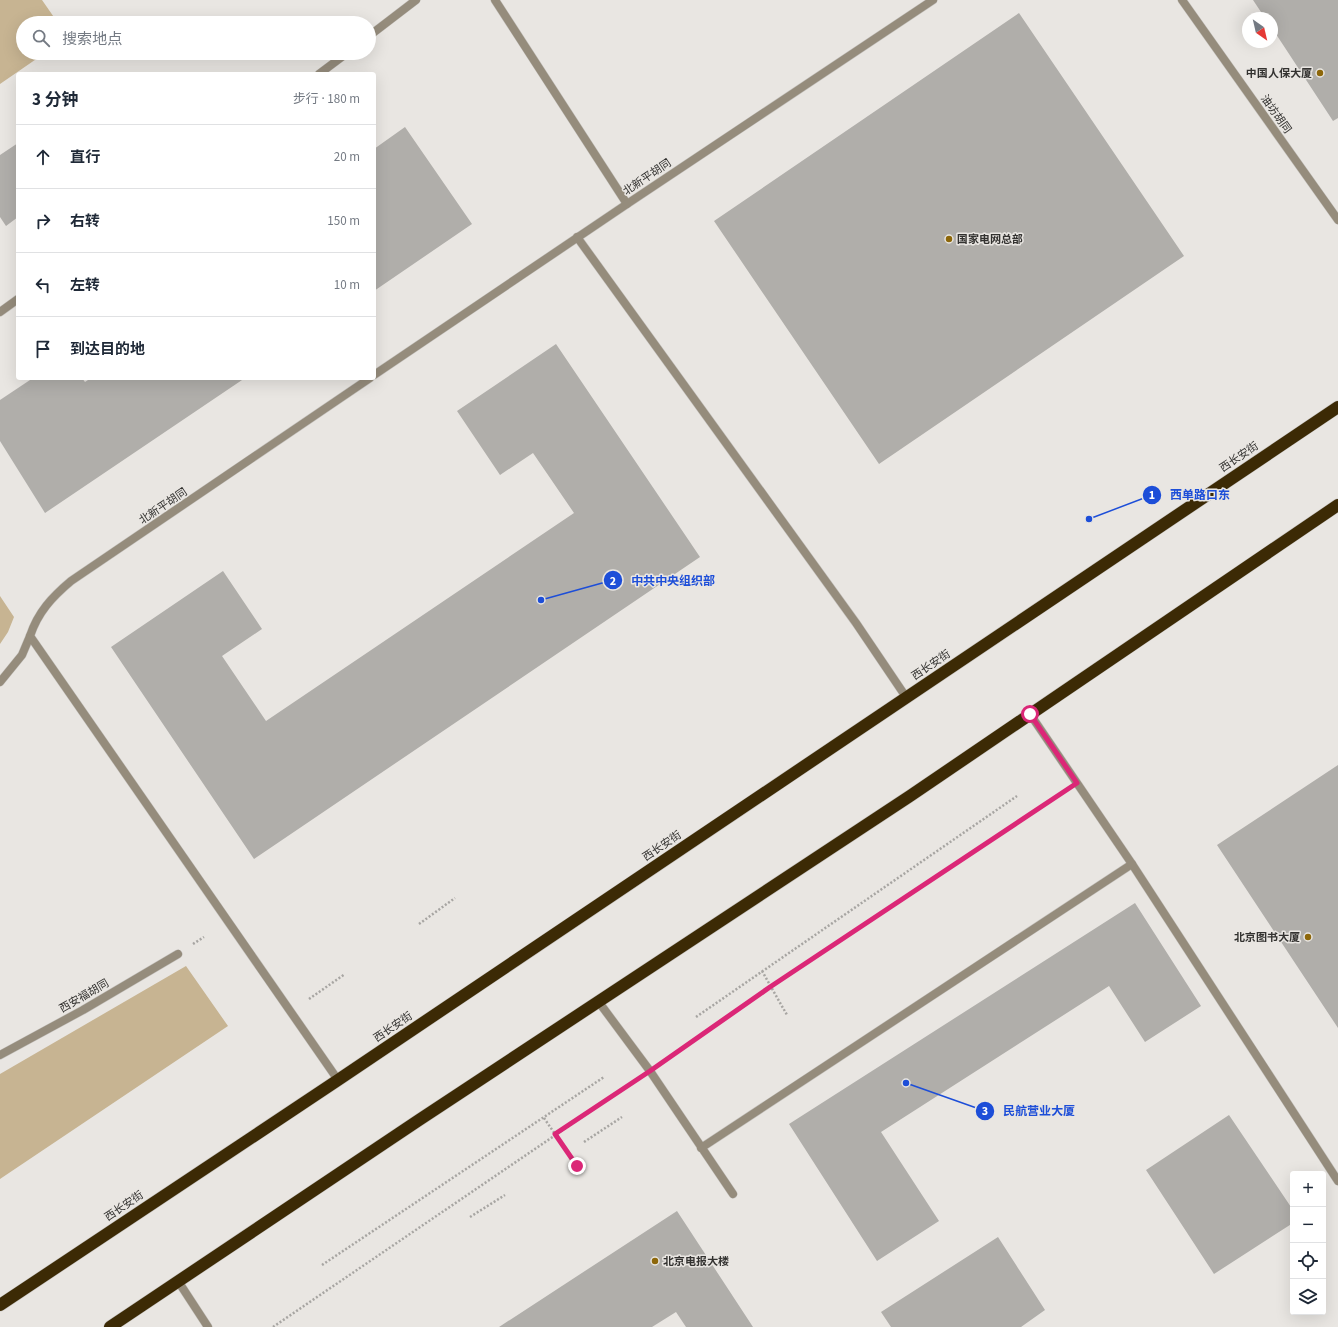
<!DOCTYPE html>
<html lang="zh">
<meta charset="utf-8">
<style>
body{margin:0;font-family:"Source Sans 3","Noto Sans SC",sans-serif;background:#f6f6f7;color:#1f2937}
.controls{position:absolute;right:12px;bottom:12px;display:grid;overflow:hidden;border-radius:4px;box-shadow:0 4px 16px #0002}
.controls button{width:36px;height:36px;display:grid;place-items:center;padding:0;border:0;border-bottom:1px solid #e0e1e3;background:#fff;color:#1f2937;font:20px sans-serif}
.compass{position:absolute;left:1242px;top:12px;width:36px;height:36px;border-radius:50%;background:#fff;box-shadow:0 4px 16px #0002;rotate:146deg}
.stop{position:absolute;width:12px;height:12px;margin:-9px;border:3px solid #db2777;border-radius:50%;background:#fff}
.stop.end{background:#db2777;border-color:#fff;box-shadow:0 1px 4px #0008}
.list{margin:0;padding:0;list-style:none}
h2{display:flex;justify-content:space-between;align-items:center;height:52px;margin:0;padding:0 16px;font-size:17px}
h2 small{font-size:13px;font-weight:400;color:#747a83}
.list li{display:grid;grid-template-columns:26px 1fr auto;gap:12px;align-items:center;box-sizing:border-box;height:64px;padding:0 16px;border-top:1px solid #e0e1e3}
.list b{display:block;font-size:15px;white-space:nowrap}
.list em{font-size:13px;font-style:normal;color:#747a83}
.icon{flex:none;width:22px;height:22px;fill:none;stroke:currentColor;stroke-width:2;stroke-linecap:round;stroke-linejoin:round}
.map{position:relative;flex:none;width:1338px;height:1327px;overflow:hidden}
.search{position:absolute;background:#fff;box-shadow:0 4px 16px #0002;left:16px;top:16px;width:360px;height:44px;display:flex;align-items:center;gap:10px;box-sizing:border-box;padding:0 14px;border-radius:22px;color:#747a83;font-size:15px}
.panel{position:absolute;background:#fff;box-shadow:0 4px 16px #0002;left:16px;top:72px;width:360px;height:308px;border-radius:4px}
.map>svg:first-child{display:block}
</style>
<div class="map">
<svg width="1338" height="1327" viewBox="0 0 1338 1327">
<rect width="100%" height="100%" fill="#e9e6e2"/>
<path fill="#c7b492" d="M0,0H42L58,23H23V53H45L0,84Z
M0,596L14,617L8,632L0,644Z
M186,966L228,1026L0,1179V1074Z"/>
<path fill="#b0aeaa" d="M1253,0H1338V118L1333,121L1272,28V18H1265Z
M1019,13L1184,256L879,464L714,221Z
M405,127L472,224L374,291V149Z
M18,143V217L6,226L0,217V155Z
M556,344L700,557L254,859L111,647L223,571L262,629L222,656L266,721L574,513L533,453L500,475L457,411Z
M33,378H82L85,382L91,378H245L45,513L0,441V400Z
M1338,765V1028L1217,845Z
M1135,903L1201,1006L1145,1042L1109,986L881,1132L939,1221L877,1261L789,1124Z
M1229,1115L1293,1210V1223L1214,1274L1146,1170Z
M677,1211L753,1327H686L676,1312L652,1327H499Z
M998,1237L1045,1310L1021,1327H891L881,1312Z"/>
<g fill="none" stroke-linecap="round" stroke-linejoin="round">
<g stroke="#c5c2be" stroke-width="9">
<path id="lane" d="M495,0L627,204
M369,36L416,0
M319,74L347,53
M0,312L18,299
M0,682L22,655L30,636
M598,1001L650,1071L733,1194
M0,1055L83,1010L178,954
M701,1148L1132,864"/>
</g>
<g stroke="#c5c2be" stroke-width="9">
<path id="street" d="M1182,0L1338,220
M577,237L856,623L906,697
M374,375L627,204L933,0
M1030,714L1132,864L1338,1181
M338,1080L30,636C38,612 52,597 71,581L370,378
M178,1281L208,1327"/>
</g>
<g stroke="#c5c2be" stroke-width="13">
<path id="highway" d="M0,1305L338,1080L1338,407
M110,1327L419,1120L910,796L1338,505"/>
</g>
<path stroke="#a7a5a2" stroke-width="2.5" stroke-dasharray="2 2" stroke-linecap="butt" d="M419,924L455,898
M193,944L204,937
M762,971L787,1015
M309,999L345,974
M696,1017L1017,796
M664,1061L770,987L1061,794
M544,1118L577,1166
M584,1142L622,1117
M470,1217L505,1195
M322,1265L604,1077
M273,1327L635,1081"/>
<use href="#lane" stroke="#958c7c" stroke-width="8"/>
<use href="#street" stroke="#958c7c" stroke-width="8"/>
<use href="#highway" stroke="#3c2a05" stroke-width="12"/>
</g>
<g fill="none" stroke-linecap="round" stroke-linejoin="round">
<path stroke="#db2777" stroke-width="5" d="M577,1166L555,1134L650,1071L770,987L1077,783L1030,714"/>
</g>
<g fill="#8d670a" stroke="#e9e6e2" stroke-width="1.5">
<circle cx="1320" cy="73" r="4"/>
<circle cx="949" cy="239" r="4"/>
<circle cx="1308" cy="937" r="4"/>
<circle cx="655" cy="1261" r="4"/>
</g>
<g text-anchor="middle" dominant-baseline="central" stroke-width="3" stroke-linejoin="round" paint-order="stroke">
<g font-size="11" font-weight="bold" fill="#333230" stroke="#e9e6e2" text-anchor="end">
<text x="1312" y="73">中国人保大厦</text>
<text x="957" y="239" text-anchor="start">国家电网总部</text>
<text x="1300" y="937">北京图书大厦</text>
<text x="663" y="1261" text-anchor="start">北京电报大楼</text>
</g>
<g font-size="11" fill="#333230" stroke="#e9e6e2">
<text transform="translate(1276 114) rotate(55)">油坊胡同</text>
<text transform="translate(647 177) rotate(-34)">北新平胡同</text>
<text transform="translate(1239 457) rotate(-34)">西长安街</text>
<text transform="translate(163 506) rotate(-34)">北新平胡同</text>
<text transform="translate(931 665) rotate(-34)">西长安街</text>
<text transform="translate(662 846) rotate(-34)">西长安街</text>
<text transform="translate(84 996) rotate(-30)">西安福胡同</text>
<text transform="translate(393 1027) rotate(-34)">西长安街</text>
<text transform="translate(124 1206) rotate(-34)">西长安街</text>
</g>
</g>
<path fill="none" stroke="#1d4ed8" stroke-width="1.5" d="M1089 519L1152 495M541 600L613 580M906 1083L985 1111"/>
<g fill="#1d4ed8" stroke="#e9e6e2" stroke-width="1.5">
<circle cx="1089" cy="519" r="4"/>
<circle cx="541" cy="600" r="4"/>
<circle cx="906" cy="1083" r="4"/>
<circle cx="1152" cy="495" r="10"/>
<circle cx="613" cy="580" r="10"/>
<circle cx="985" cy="1111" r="10"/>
</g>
<g font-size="12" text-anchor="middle" font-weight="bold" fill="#fff">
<text x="1152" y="499">1</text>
<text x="613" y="585">2</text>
<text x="985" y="1115">3</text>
</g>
<g font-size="12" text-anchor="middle" font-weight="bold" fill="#1d4ed8" stroke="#e9e6e2" stroke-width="3" stroke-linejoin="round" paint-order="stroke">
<text x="1200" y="499">西单路口东</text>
<text x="673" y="585">中共中央组织部</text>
<text x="1039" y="1115">民航营业大厦</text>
</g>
</svg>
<div class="controls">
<button>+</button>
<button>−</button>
<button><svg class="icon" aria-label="locate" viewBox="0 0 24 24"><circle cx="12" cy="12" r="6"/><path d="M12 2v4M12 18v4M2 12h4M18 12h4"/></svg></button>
<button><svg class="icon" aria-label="layers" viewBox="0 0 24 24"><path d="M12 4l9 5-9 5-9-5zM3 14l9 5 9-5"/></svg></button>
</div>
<svg class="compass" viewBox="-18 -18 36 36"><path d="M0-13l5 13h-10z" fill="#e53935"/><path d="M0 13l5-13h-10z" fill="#747a83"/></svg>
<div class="stop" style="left:1030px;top:714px"></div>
<div class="stop end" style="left:577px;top:1166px"></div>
<div class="search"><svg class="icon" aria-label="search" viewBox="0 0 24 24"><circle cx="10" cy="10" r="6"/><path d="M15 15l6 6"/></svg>搜索地点</div>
<section class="panel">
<h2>3 分钟<small>步行 · 180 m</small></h2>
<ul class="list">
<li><svg class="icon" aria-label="ahead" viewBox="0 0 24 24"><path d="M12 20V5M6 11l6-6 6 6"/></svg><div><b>直行</b></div><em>20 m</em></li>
<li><svg class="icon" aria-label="right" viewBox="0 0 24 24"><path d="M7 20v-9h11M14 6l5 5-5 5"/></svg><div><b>右转</b></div><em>150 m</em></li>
<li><svg class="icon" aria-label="left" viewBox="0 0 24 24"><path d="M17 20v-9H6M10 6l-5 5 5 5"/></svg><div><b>左转</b></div><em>10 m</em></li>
<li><svg class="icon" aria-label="arrive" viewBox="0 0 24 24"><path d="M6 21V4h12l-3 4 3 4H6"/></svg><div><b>到达目的地</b></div></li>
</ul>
</section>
</div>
